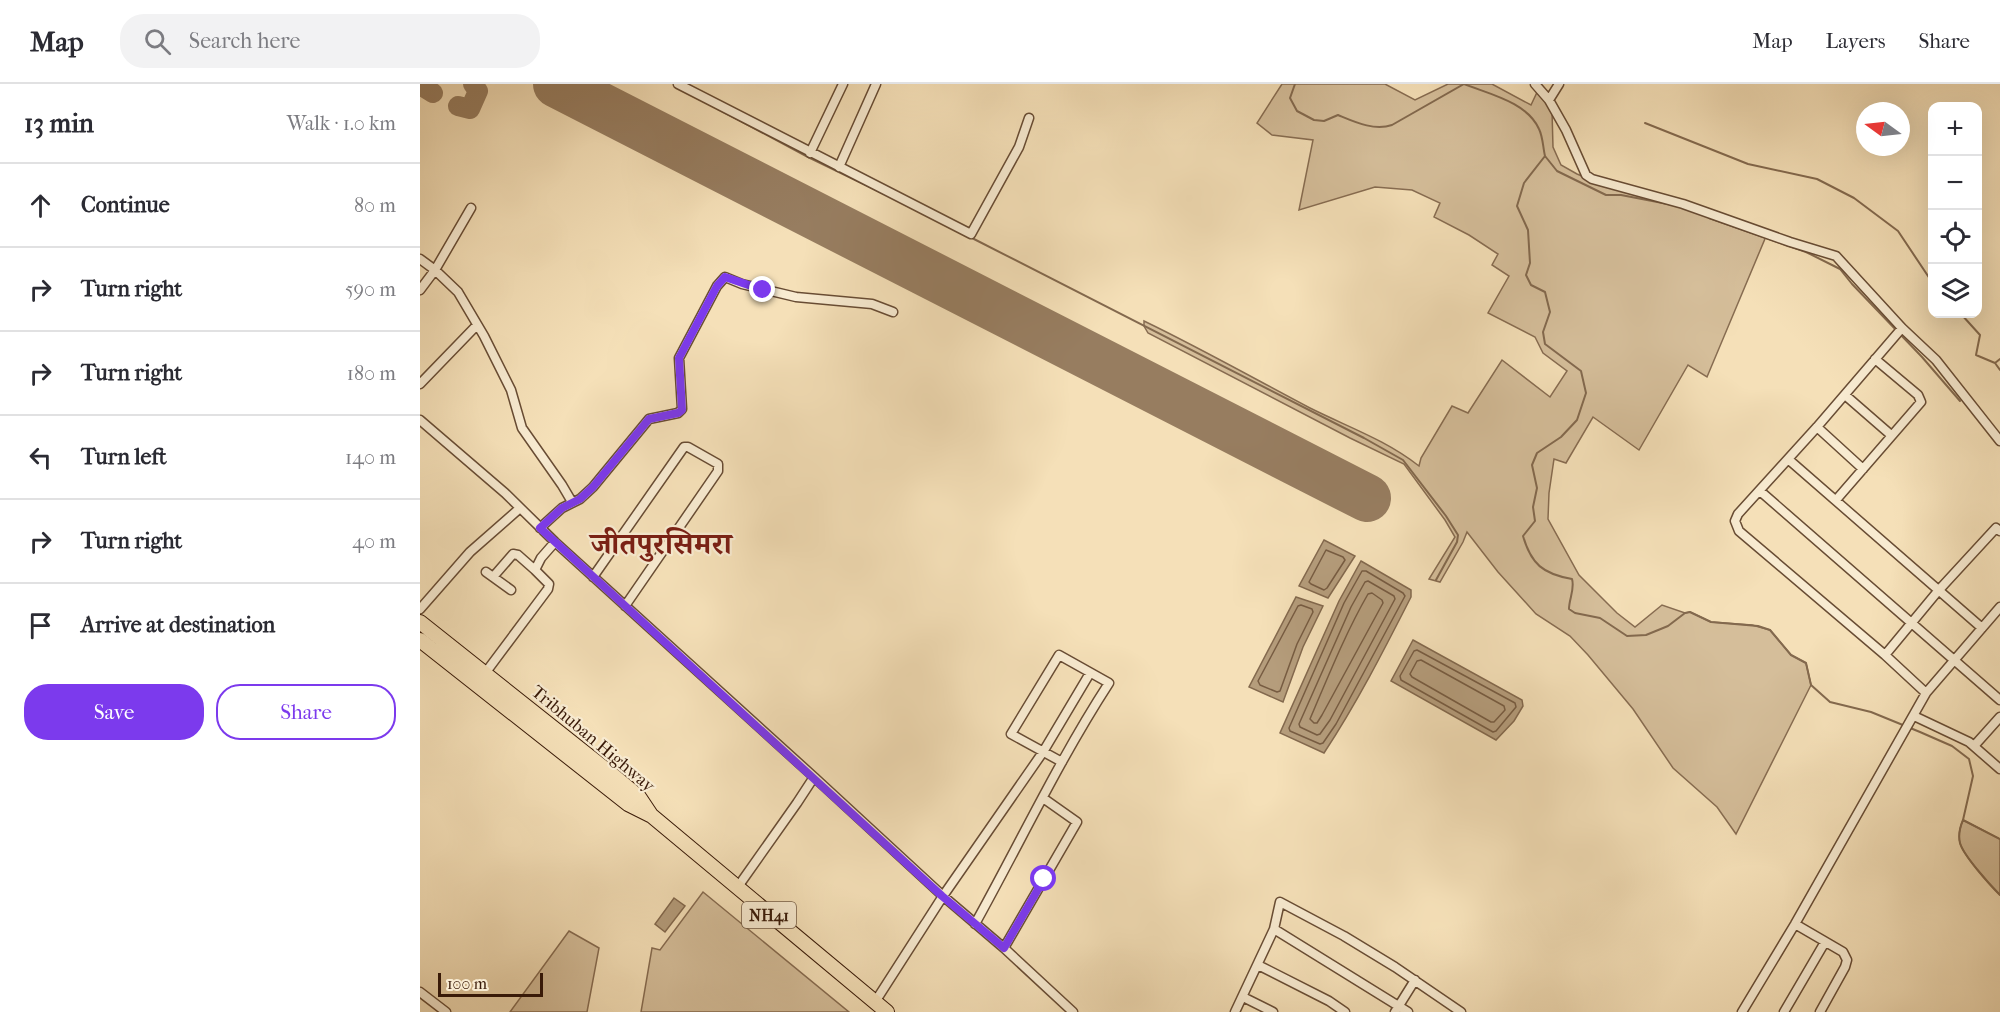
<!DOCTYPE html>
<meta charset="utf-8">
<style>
body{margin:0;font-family:"IM FELL French Canon","Noto Serif Devanagari",serif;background:#f2f2f3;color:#2b2b33}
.controls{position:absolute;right:18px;top:18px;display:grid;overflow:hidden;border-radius:12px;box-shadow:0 6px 24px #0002}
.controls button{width:54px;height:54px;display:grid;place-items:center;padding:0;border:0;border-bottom:2px solid #e1e1e2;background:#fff;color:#2b2b33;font:30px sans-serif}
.compass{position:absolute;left:1436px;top:18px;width:54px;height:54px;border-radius:50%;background:#fff;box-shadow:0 6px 24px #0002;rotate:285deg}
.scale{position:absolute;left:18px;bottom:15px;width:105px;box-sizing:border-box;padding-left:6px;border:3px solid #391a08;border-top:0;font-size:16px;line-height:21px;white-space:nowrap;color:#391a08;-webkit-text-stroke:4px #f8ebd1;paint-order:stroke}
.stop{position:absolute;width:18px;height:18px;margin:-14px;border:4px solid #7c3aed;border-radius:50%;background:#fff}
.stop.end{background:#7c3aed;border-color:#fff;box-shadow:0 2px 6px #0008}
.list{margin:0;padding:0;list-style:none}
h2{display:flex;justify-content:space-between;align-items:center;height:78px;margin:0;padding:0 24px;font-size:26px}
h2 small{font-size:20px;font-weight:400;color:#7c7c81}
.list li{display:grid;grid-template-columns:39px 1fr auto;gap:18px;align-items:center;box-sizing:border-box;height:84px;padding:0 24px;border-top:2px solid #e1e1e2}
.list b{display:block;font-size:22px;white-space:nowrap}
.list em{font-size:20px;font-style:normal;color:#7c7c81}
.actions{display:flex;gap:12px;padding:18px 24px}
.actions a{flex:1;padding:14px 0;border:2px solid #7c3aed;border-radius:24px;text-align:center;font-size:21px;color:#7c3aed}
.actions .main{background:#7c3aed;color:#fff}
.icon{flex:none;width:33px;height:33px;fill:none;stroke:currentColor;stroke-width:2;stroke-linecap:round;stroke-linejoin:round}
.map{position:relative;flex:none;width:1580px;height:928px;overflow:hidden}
header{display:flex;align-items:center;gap:36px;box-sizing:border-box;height:84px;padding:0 30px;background:#fff;border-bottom:2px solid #e1e1e2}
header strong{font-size:28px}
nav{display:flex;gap:33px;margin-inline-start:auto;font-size:21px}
.search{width:420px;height:54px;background:#f2f2f3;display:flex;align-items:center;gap:15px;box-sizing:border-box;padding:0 21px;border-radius:24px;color:#7c7c81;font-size:22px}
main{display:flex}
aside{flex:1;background:#fff}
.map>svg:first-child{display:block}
</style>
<header>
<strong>Map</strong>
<div class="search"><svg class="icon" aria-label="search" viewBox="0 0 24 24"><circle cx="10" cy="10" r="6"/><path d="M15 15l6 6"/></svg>Search here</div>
<nav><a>Map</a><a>Layers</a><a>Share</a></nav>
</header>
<main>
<aside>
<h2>13 min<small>Walk · 1.0 km</small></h2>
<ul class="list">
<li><svg class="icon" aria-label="ahead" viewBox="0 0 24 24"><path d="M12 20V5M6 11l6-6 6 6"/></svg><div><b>Continue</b></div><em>80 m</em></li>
<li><svg class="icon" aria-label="right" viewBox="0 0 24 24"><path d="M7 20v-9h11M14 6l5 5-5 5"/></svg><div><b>Turn right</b></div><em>590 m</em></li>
<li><svg class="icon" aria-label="right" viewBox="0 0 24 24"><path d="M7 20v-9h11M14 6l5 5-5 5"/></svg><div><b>Turn right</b></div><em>180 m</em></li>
<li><svg class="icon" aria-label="left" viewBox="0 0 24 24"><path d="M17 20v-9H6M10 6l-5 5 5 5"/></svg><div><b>Turn left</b></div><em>140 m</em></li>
<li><svg class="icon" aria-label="right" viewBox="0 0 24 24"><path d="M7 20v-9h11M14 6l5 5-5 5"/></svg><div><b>Turn right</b></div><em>40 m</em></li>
<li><svg class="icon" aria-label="arrive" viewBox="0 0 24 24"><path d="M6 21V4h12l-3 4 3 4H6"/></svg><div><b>Arrive at destination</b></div></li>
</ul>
<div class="actions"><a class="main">Save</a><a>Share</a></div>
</aside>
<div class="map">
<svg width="1580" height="928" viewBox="0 0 1580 928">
<rect width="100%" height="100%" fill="#f5e0b8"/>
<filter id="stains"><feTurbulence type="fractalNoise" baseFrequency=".00333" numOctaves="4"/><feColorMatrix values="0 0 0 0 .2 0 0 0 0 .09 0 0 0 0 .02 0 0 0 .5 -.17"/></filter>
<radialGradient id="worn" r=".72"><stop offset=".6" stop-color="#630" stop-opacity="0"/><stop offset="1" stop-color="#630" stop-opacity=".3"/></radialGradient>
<path fill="#d5be9a" stroke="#876c51" stroke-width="1.5" d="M862,0H965L995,16L1028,0H1072L1111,21L1120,2L1132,27L1133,63L1141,81L1157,90L1187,102L1213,108L1347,150L1287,293L1268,281L1219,366L1173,333L1146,379L1134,375L1129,409L1128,435L1159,491L1197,529L1215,543L1242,521L1265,529L1270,528L1291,538L1332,541L1350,546L1371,571L1386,579L1391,601L1316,750L1297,723L1253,684L1213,625L1168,571L1150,552L1116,530L1078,488L1047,448L1043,458L1020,498L1009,495L1035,453L1025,436L984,380L930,354L728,249L724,242V237C780,264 835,295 890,324C928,343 966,356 999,382L1001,374L1032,322L1048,329L1082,276L1130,313L1147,287L1123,269L1115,253L1068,229L1089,192L1072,181L1078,170L1049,151L1014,133L1020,119L992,106L955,103L879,126L893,56L852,51L837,39Z
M1543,736L1580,755V811C1570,801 1543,771 1540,759C1538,751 1540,743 1543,736Z
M283,808L429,928H221L232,864L240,866Z
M149,847L179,864L167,928H90Z"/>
<path fill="#b59d7c" stroke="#83694e" stroke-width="1.5" d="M904,456L935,472L908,514L879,502Z
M941,477L991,506V513C964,566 937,619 904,669L860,649L919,517Z
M876,513L903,522L883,563L863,618L829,603Z
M993,556L1102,616L1103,622L1094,637L1076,656L971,597Z
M254,814L265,822L245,848L235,840Z"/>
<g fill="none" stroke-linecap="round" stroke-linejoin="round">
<path stroke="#775c42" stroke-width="1.5" d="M906,466L923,473L925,476L907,504L904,506L891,500L889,498Z
M942,487H946L983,509L985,512L916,640L903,659L900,660L870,647L869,644L924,519Z
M948,497L974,512L975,515L910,636L900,650L897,651L880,643L879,640L931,523L945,498Z
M952,509L962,516L963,519L902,631L897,639H894L890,635C908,593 925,550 948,510Z
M881,521L892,525L893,528L877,560L860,607L857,608L840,601L838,597L878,522Z
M997,566L1095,619L1096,623L1076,647L1073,648L981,596L980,592L994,567Z
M1001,576L1084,622L1085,626L1074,638H1071L992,593L990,590L997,577Z"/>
<path stroke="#83694e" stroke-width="2" d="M875,0L870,14L877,27L894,36L904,37L918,31C935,38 954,47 972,41L1044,0C1069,10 1107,18 1119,45C1123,53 1123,64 1125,72L1104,99L1097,122L1108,146L1110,179L1106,191L1111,201L1125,208L1130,228L1123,248L1125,260L1161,287L1166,309L1157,336L1141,353L1117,369L1112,381L1117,404L1113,423L1115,437L1103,452C1111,480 1123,490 1152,495C1155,505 1149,515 1149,525L1155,529L1180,534L1207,552L1226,551L1248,542L1265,529L1270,528L1291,538L1338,542L1350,546L1371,571L1386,579L1391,601L1410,618L1451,628L1500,648L1532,662L1549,675L1553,692L1543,736L1580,755
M298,25L388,73L464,110
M1225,39L1328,80L1397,95L1434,114L1478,147L1512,198
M1125,72L1137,87L1186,111H1201L1253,121
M1289,134L1386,168L1420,185L1432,200L1502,273L1540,317
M550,153L944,354L983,376L1026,432L1038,451L1037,458L1016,496
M1541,230L1560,251L1556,271L1575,279L1580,286
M1575,279L1580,275
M1543,736C1540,743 1538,751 1540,759C1543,771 1570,801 1580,811"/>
<path stroke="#977d60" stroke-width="20" d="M6,0L5,4L13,9
M38,22L50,25L58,7L53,0"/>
<path stroke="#977d60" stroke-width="48" d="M137,0L947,414"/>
<g stroke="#684c34" stroke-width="11">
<path id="minor" d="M258,0L551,150L599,63L609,34
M1115,0L1129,16
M1139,0L1129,16L1146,46L1166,91L1172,95L1263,120L1370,158L1416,172L1482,244L1516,276L1580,357
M390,69L423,0
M419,83L456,0
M0,175L15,186L38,208L64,252L91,306L102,344L142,401L152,418
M0,206L15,186L51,124
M1482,244L1397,343L1318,430L1315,437L1319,447L1465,571L1506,609
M0,300L57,241
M1425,311L1471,351
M0,336L85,409L135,458L394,693L377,719L317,804
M1397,343L1443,385
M1368,375L1562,544
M1340,407L1580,616
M1416,416L1501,318L1498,311L1455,275
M120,444L142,424L160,415L173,403L229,335L258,329L262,325L259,274L297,202L305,193L322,200L376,213L452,220L473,228
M66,488L73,493L93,470L98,471L115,486
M73,493L91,506
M173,493L264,363H268L298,380V387L205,522
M0,525L50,468L100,424
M1465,571L1518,507L1576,444L1580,447
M66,588L128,505L129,500L115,486L121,474L135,458
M1494,632L1549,658L1580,685
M1554,662L1580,633
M394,693L523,812L584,864L653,928
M555,840C600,759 639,676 689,599L639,571L591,650L642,678
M1375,840L1423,868L1427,876L1425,883L1400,928
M854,845L988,928
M584,864L657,738L623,714
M838,881L909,917L925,928
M0,908L26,928
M823,913L853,928
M455,918L523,812L623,668L670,589
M815,928L854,845L860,818L924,852L975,883L1041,928
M975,928L995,896
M1322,928L1375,840L1506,609L1580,523
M1364,928L1405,858"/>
</g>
<g stroke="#391a08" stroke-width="16">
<path id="trunk" d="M0,538L189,688L219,713L231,731
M0,556L208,720L232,732L467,928"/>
</g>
<use href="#minor" stroke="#f8ebd1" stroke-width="8"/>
<use href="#trunk" stroke="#f5e0b8" stroke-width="14"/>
</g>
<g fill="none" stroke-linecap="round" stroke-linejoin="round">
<path stroke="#7c3aed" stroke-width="8" d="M343,206L305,193L297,202L259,274L262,326L258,329L229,335L173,403L160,415L142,424L120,444L522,812L584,864L624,795"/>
</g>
<g text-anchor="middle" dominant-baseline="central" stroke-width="4.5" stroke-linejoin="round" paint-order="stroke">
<rect fill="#f8ebd1" stroke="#725944" stroke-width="1.5" x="322" y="818" width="54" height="26" rx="4.5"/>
<g font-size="16" font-weight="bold" fill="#391a08">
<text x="349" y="831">NH41</text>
</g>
<g font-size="18" fill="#391a08" stroke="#f8ebd1">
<text transform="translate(173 655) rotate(40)">Tribhuban Highway</text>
</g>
<g font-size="30" font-weight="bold" fill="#7a1f14" stroke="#f8ebd1">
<text x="241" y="460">जीतपुरसिमरा</text>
</g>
</g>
<rect width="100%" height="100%" filter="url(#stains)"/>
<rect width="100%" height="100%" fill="url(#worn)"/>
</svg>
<div class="controls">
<button>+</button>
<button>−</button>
<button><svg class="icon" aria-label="locate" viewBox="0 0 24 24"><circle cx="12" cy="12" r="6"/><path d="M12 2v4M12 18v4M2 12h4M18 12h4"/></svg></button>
<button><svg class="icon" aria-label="layers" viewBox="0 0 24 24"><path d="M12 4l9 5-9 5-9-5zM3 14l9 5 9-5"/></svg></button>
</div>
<svg class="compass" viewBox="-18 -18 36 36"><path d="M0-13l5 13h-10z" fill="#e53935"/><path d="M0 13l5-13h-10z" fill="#7c7c81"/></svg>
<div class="scale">100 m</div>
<div class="stop" style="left:624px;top:795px"></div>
<div class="stop end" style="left:343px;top:206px"></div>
</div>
</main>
